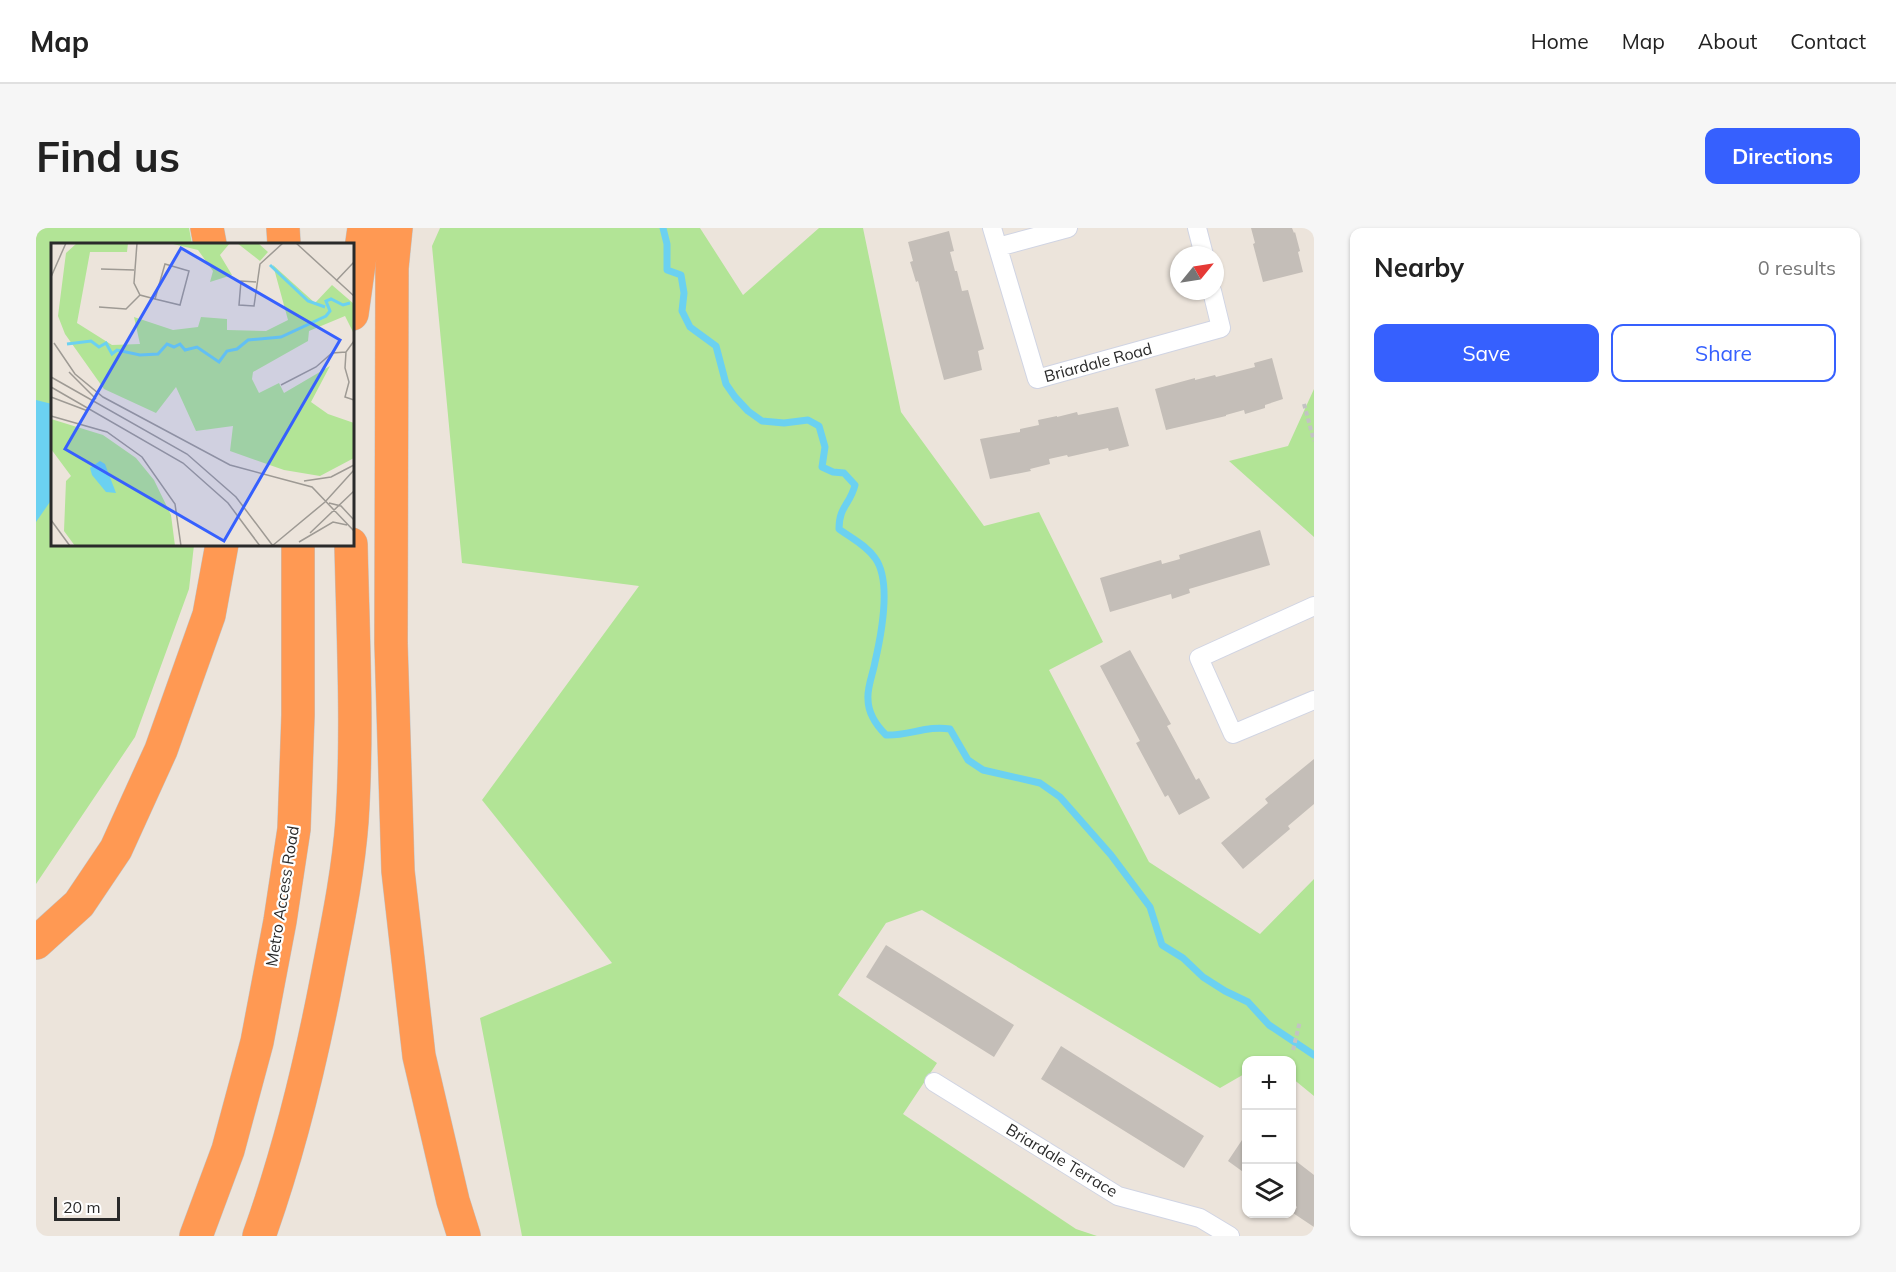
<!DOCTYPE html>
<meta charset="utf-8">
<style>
body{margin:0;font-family:Mulish,sans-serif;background:#f6f6f6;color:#222}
.controls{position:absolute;right:18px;bottom:18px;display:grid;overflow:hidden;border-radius:12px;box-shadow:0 2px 4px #0004}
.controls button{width:54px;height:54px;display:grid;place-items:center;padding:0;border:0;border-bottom:2px solid #e0e0e0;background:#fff;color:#222;font:30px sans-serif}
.compass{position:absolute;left:1134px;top:18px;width:54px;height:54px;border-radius:50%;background:#fff;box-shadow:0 2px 4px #0004;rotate:60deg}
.scale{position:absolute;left:18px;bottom:15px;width:66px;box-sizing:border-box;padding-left:6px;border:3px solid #2a2a2a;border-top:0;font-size:16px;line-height:21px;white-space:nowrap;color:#2a2a2a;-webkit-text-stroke:4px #fff;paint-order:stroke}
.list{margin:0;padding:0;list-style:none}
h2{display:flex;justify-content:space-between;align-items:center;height:78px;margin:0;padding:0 24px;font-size:26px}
h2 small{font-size:20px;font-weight:400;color:#767676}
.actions{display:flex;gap:12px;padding:18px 24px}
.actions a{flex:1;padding:14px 0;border:2px solid #3660fe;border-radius:12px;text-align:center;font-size:21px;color:#3660fe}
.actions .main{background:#3660fe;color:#fff}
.icon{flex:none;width:33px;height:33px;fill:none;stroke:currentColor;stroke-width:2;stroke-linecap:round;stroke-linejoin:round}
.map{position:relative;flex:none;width:1278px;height:1008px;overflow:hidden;border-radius:12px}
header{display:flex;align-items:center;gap:36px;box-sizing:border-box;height:84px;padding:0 30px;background:#fff;border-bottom:2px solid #e0e0e0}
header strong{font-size:28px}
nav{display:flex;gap:33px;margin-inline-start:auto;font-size:21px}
.intro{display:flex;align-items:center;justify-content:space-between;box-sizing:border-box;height:144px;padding:0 36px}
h1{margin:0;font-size:42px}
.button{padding:15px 27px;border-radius:12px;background:#3660fe;color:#fff;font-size:21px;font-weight:700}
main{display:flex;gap:36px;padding:0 36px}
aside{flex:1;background:#fff;border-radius:12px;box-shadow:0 2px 4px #0004}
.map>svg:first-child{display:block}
</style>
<header>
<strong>Map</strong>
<nav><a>Home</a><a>Map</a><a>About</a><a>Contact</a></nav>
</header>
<div class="intro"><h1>Find us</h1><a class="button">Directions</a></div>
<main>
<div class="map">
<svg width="1278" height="1008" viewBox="0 0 1278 1008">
<rect width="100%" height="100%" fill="#ece4db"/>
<path fill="#b2e496" d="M0,0H153L156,16H16V316L158,317L153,361L99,509L0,656Z
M404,0H664L707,67L783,0H827L865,184L948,298L1003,284L1067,414L1013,442L1113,634L1224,706L1278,651V868L1256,850V832H1210V845L1184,860L886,682L850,695L802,767L901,835L867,886L1040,1001L1061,1008H486L444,790L576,735L446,572L603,358L426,335L396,18Z
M1278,161V309L1193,233L1252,218Z"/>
<path fill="#6bd1f1" d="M0,172L16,176V271L0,294Z"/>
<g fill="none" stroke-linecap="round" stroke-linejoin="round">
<path stroke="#6bd1f1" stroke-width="7" d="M627,0L631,16V42L645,47L648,65L646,83L654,99L680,118L690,156L699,169L712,183L726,193L748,195L772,192L783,198L789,219L786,239L797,244L808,245L819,257C814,277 803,278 803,301C815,310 830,317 839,330C856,353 845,408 839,434C837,446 831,459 832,471C832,486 840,497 850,507C872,508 892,497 914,501L932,532L947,542L1004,555L1024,569L1075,627L1114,679L1126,717L1147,730L1167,749L1189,763L1212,774L1233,797L1278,827"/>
</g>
<path fill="#c4beb8" d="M1215,0H1256L1258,5L1259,4L1264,23L1262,24L1267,44L1227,54L1217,16L1219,15Z
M913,3L918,23L914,24L919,43H921L926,63L932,62L948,121L942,123L946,142L908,152L882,53L880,54L874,34L877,33L872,14Z
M1236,130L1247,171L1229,177V180L1209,186L1208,182L1190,187V188L1130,202L1119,161L1159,150V152L1179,147L1180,149L1219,139L1218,135Z
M1082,179L1093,218L1073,223L1072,220L1032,229L1031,227L1013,231L1014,236L994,241L995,243L954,251L944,211L984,204V201L1003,197L1002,192L1021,188V189L1041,184L1042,187Z
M1224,302L1234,337L1153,361L1154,365L1136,371L1135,366L1074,384L1064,350L1125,332L1126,336L1144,331L1143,327Z
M1094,422L1135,496L1131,498L1151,535L1160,552L1163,550L1174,570L1143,587L1132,567L1129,569L1100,515L1104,513L1064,438Z
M1278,531V576L1252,598L1254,601L1207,641L1185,615L1232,575L1229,571Z
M850,717L978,797L958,829L830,749Z
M1025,818L1168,908L1148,940L1005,851Z
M1210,906V946L1192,933Z
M1256,930L1278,947V999L1257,985L1261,979L1256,975Z"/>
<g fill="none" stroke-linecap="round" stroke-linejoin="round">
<g stroke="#d0d4e3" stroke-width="20">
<path id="street" d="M956,0L1001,151L1185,100L1176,63
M1161,0L1168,27
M962,19L1032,0
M1278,378L1163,430L1197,506L1278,472
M898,854L1082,968L1164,990L1194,1008"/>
</g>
<g stroke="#c3c3c3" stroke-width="34">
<path id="highway" d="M171,0L174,16
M247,0L248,16
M360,0L356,40L355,415L362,643L383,828L417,973L428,1008
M316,86L328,0
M0,715L43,676L80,621L125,522L173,387L186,316
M160,1008L192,922L221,814L244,693L258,601L262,487V316
M223,1008C253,924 274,838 291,750C301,698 312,646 316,593C322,501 317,408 315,316"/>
</g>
<path stroke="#c3c3c3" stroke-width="4" stroke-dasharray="4.5 3" stroke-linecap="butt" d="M1268,176L1278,213
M1257,822L1264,793"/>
<use href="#street" stroke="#fff" stroke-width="18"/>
<use href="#highway" stroke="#ff9953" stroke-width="33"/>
</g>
<g text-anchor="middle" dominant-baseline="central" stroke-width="4.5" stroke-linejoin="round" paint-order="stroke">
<g font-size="16" fill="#2a2a2a" stroke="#fff">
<text transform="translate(1062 134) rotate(-15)">Briardale Road</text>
<text transform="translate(246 668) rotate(-81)">Metro Access Road</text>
<text transform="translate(1026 932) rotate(31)">Briardale Terrace</text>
</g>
</g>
<g transform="translate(15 15)">
<rect width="303" height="303" fill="#ece4db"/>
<path d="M26,0H77L76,9H39L26,80L61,102L89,101L83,74L122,87L147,84L150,74L176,76V87L215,88L237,77L222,22L264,60L281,42L303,61V91L294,73L258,88L257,98L202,129L201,136L208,150L228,140L233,150L279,123L260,159L277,171L303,180V215L269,233L233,227L179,208L182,183L145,188L125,144L105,170L53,146L14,91L7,73L15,10ZM118,0H179L169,12L181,32L159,39L162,28L147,7ZM186,0H207L217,9L209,18ZM0,176L52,192L85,215L103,237L120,272L124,303H24L13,288L15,238L20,233L0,206Z" fill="#b2e496"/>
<path d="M49,218L54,221L65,250L55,249L41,232L39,225Z" fill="#6bd1f1"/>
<path fill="none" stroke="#6bd1f1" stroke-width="3" d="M219,22L257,58L274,64M16,101L40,98L48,104L55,100L61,111L66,107L89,112L107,111L116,101L123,104L129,101L134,107L146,104L168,119L176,108L186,106L197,97L230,94L275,73L279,68L275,58L280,56L292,62L299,60"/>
<path fill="none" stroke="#9e9a94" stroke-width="1.5" d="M86,0L83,40L89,52L104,56L129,62L138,28L114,21L104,56M245,0L303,53M50,26L83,27M0,34L15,0M285,38L303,19M205,39L190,38L188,62L203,63L209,21L232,0M48,64L75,66L89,52M3,100L24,131L52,154L179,222L261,244L303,288M295,109L294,125L298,139L294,154L303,157M18,129L45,156M0,134L136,211L185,254L222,303M230,142L265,124L281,110L295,109L303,98M0,144L132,220L177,260L209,303M0,154L37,168M0,173L56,189L91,214L124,261L130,303M253,238L280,234L303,222M278,260L290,263L303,277M0,277L19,303M259,290L303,248M248,299L282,279L296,282M221,303L274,259L303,227"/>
<path fill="#3660fe" fill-opacity="0.15" stroke="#3660fe" stroke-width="3" d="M130,5L289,97L173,298L14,206Z"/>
<rect width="303" height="303" fill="none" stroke="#2a2a2a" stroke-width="3"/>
</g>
</svg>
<div class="controls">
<button>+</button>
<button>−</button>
<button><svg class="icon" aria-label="layers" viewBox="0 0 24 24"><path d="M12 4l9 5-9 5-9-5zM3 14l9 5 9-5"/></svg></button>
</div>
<svg class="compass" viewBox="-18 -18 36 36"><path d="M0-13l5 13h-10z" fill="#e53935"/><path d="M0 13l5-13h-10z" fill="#767676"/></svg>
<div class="scale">20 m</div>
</div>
<aside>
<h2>Nearby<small>0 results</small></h2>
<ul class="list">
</ul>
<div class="actions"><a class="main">Save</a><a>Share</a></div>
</aside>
</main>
